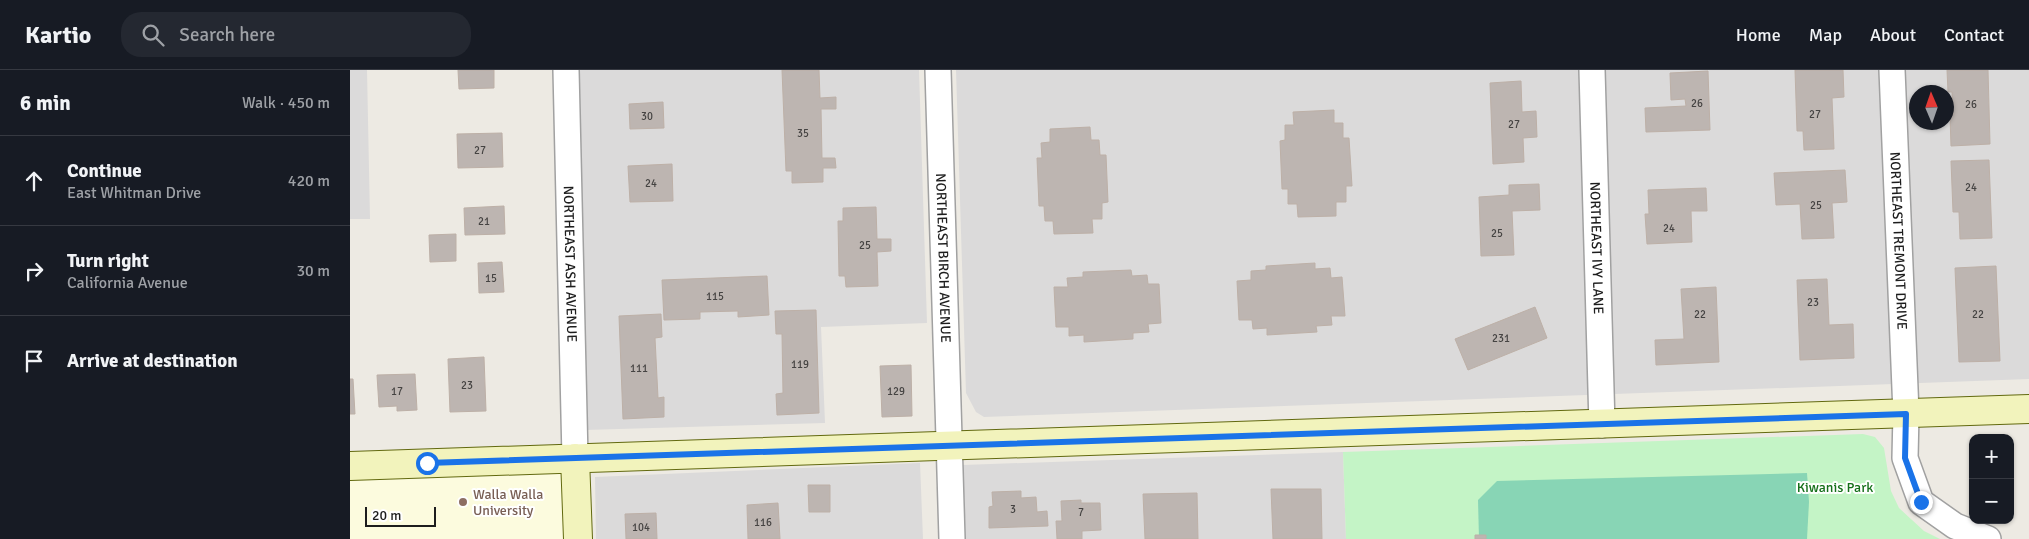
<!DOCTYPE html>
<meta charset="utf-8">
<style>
body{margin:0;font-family:Signika,sans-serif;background:#242831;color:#f1f3f6}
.controls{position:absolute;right:15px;bottom:15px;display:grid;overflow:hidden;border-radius:10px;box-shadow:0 1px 4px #0004}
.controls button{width:45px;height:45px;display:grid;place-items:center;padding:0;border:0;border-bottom:1px solid #363941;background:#171b24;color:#f1f3f6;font:25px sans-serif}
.compass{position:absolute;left:1559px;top:15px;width:45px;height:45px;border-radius:50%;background:#171b24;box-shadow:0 1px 4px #0004;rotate:358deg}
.scale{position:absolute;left:15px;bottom:12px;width:71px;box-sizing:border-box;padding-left:5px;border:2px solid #1d1d1d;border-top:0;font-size:14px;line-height:18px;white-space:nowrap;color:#1d1d1d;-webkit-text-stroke:4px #fff;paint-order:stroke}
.stop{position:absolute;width:15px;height:15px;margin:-11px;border:4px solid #1a73e8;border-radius:50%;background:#fff}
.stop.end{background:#1a73e8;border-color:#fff;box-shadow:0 1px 5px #0008}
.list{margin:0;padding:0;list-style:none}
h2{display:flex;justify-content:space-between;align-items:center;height:65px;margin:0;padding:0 20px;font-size:21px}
h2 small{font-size:16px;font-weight:400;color:#9ea1a6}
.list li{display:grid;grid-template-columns:32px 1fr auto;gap:15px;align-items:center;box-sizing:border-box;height:90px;padding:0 20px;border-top:1px solid #363941}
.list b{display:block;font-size:19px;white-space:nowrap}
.list p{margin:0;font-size:16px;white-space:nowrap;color:#9ea1a6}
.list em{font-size:16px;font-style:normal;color:#9ea1a6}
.icon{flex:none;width:28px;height:28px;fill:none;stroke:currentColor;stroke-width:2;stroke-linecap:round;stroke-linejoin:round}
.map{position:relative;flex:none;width:1679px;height:469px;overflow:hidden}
header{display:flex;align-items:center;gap:30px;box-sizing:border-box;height:70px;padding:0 25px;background:#171b24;border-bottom:1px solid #363941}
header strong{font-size:24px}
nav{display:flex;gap:28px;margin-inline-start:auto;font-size:18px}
.search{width:350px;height:45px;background:#242831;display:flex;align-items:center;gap:12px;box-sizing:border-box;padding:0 18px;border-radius:20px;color:#9ea1a6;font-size:19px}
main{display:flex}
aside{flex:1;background:#171b24}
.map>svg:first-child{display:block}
</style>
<header>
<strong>Kartio</strong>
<div class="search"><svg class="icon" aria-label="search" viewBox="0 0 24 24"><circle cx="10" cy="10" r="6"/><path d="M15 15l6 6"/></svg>Search here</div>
<nav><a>Home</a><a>Map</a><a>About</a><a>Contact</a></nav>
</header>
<main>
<aside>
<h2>6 min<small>Walk · 450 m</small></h2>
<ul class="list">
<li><svg class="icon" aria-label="ahead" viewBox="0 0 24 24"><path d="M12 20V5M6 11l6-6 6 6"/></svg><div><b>Continue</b><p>East Whitman Drive</p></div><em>420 m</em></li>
<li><svg class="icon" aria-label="right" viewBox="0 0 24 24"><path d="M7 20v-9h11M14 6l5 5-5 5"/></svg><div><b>Turn right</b><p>California Avenue</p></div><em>30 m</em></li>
<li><svg class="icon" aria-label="arrive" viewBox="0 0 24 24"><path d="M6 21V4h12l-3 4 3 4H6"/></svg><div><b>Arrive at destination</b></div></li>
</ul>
</aside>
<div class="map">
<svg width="1679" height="469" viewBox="0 0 1679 469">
<rect width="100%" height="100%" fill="#edeae3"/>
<path fill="#dbdada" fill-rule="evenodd" d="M0,0H17L20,149H0Z
M227,0H569L577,253L471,257L475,353L235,360Z
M606,0H1679V309L634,347L626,342L616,323ZM1566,22H1596V52H1566Z
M993,382L996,469H614L613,395Z
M570,393L573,469H246L245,407Z"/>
<path fill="#fcfbde" d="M225,388L227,469H0V396Z"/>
<path fill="#c4f4c6" d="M1513,364L1525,367L1534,378L1541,421L1549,438L1574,461L1590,469H996L993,382Z"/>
<path fill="#88d5b5" d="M1457,403L1459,432L1457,469H1129L1128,430L1147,411Z"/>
<path fill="#bdb5b1" stroke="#bdb0a7" d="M108,0H144V18L109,19Z
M432,0H469L470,28L486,27V39H471L472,88H485L486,98H473V112L442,113V101H436Z
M1445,0H1493L1494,27L1482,28L1484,79L1454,80L1453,61H1447Z
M1597,0H1638L1640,74L1601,76L1600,46L1603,45L1602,22H1598Z
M1358,1L1360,60L1296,62L1295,38L1336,36L1335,29L1321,30L1320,3Z
M1171,11L1172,42L1186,41L1187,67L1173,68L1174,92L1143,94L1140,13Z
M313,32L314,58L280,59L279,34Z
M984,40V53H993V68H999L1002,116H996V132H986V146L948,147L947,134H938V119H932L930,71L935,70V55H944L943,42Z
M740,57L741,70H749L750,85H756L758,132L752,133V149H742L743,163L704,164L703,151H695L694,136H689L687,88H692L691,73L700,72V59Z
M152,63L153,97L108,98L107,64Z
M1639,90L1642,168L1610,169L1609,142H1603L1601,91Z
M322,94L323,131L280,132L278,96Z
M1495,100L1497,132L1482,133L1484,168L1452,169L1450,134L1426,135L1424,103Z
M1189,114L1190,140L1162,141L1164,185L1131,186L1129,127L1159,125V115Z
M1356,118L1357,141H1341L1342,172L1297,174L1295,144H1299L1298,120Z
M154,136L155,164L115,165L114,138Z
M526,137L527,169H541V181L527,182L528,216L496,217L495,206H489L488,151H493V138Z
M106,164V191L80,192L79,165Z
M152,192L154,222L129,223L128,193Z
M965,193V199L980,198L981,208L992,207L995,246H981L982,255L966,256L967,262L917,265V258L903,259L902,250H889L887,211L901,210V201L916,200V196Z
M1646,196L1650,291L1609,292L1605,198Z
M781,200L782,206L797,205L798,214H809L811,253L798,254L799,262L783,263V269L734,272V265L719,266V257H706L704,217H718L717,208L733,207V202Z
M417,206L419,245L388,247V241L350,242V249L314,250L312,210Z
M1477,209L1479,255L1503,254L1504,288L1450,290L1447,210Z
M1366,217L1369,292L1306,295L1305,270L1334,269L1331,219Z
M1185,237L1197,268L1118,300L1105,269Z
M466,240L469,343L427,345L426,324L433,323L432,264H426L425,241Z
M311,244L312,267L305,268L308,328L314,327V347L273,349L269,246Z
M134,287L136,341L100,342L98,289Z
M561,295L562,346L532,347L530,296Z
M65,304L67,340L47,341V336L29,337L27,305Z
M0,309H3L5,344H0Z
M458,415H480V442H459Z
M921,419H971L972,469H923Z
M671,421V428L686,427L687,442L697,441L698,456L639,458V437L643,436L642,422Z
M847,423L848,469H795L793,424Z
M731,430V433H750L751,460L732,461V469H707L706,451H712L711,431Z
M428,433L430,469H398L397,435Z
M306,443L307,469H276L275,444Z
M1125,465H1136V469H1125Z"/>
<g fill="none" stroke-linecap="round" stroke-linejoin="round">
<g stroke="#a1a1a1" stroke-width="28">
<g id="street">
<path id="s1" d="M216,0L225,388"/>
<path id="s2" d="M588,0L602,469"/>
<path id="s3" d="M1242,0L1252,355"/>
<path id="s4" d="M1542,0L1556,343L1555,388L1571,432L1605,456L1638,469"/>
</g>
</g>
<g stroke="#62690f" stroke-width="30">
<path id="secondary" d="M225,388L228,469
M0,396L1679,339"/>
</g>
<use href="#street" stroke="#fff" stroke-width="25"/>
<use href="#secondary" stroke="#f2f3bc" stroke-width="28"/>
</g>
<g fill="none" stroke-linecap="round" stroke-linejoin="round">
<path stroke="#1a73e8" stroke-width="6" d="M77,393L1556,344L1555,388L1571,432"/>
</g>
<circle fill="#8d6e63" stroke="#fff" stroke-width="2" cx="113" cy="432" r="5"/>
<g text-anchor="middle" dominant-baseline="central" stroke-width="4" stroke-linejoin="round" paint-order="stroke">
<g font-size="11" fill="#454342">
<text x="1347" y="33">26</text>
<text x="1621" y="34">26</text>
<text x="1465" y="44">27</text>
<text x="297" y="46">30</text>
<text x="1164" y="54">27</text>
<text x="453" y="63">35</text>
<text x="130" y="80">27</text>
<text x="301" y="113">24</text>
<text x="1621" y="117">24</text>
<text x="1466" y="135">25</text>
<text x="134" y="151">21</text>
<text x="1319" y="158">24</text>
<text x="1147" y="163">25</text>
<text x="515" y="175">25</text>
<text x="141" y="208">15</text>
<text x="365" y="226">115</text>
<text x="1463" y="232">23</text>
<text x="1350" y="244">22</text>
<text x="1628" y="244">22</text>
<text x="1151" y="268">231</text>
<text x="450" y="294">119</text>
<text x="289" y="298">111</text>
<text x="117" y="315">23</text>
<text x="47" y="321">17</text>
<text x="546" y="321">129</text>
<text x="663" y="439">3</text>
<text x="731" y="442">7</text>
<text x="413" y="452">116</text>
<text x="291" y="457">104</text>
</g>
<g font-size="14" fill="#1d1d1d" stroke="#fff">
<text stroke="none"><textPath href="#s4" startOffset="171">NORTHEAST TREMONT DRIVE</textPath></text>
<text stroke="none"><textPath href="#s3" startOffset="178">NORTHEAST IVY LANE</textPath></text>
<text stroke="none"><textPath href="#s2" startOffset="188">NORTHEAST BIRCH AVENUE</textPath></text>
<text stroke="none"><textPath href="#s1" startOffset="194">NORTHEAST ASH AVENUE</textPath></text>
</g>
<g font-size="14" fill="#15701a" stroke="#fff">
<text x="1485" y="417">Kiwanis Park</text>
</g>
<g font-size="14" fill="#785e54" stroke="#fff" text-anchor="start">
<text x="123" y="424">Walla Walla<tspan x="123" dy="16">University</tspan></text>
</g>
</g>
</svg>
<div class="controls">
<button>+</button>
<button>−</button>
</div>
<svg class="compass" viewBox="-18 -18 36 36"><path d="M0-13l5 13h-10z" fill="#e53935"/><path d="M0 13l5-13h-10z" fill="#9ea1a6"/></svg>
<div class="scale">20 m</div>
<div class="stop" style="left:77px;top:393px"></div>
<div class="stop end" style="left:1571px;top:432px"></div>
</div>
</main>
